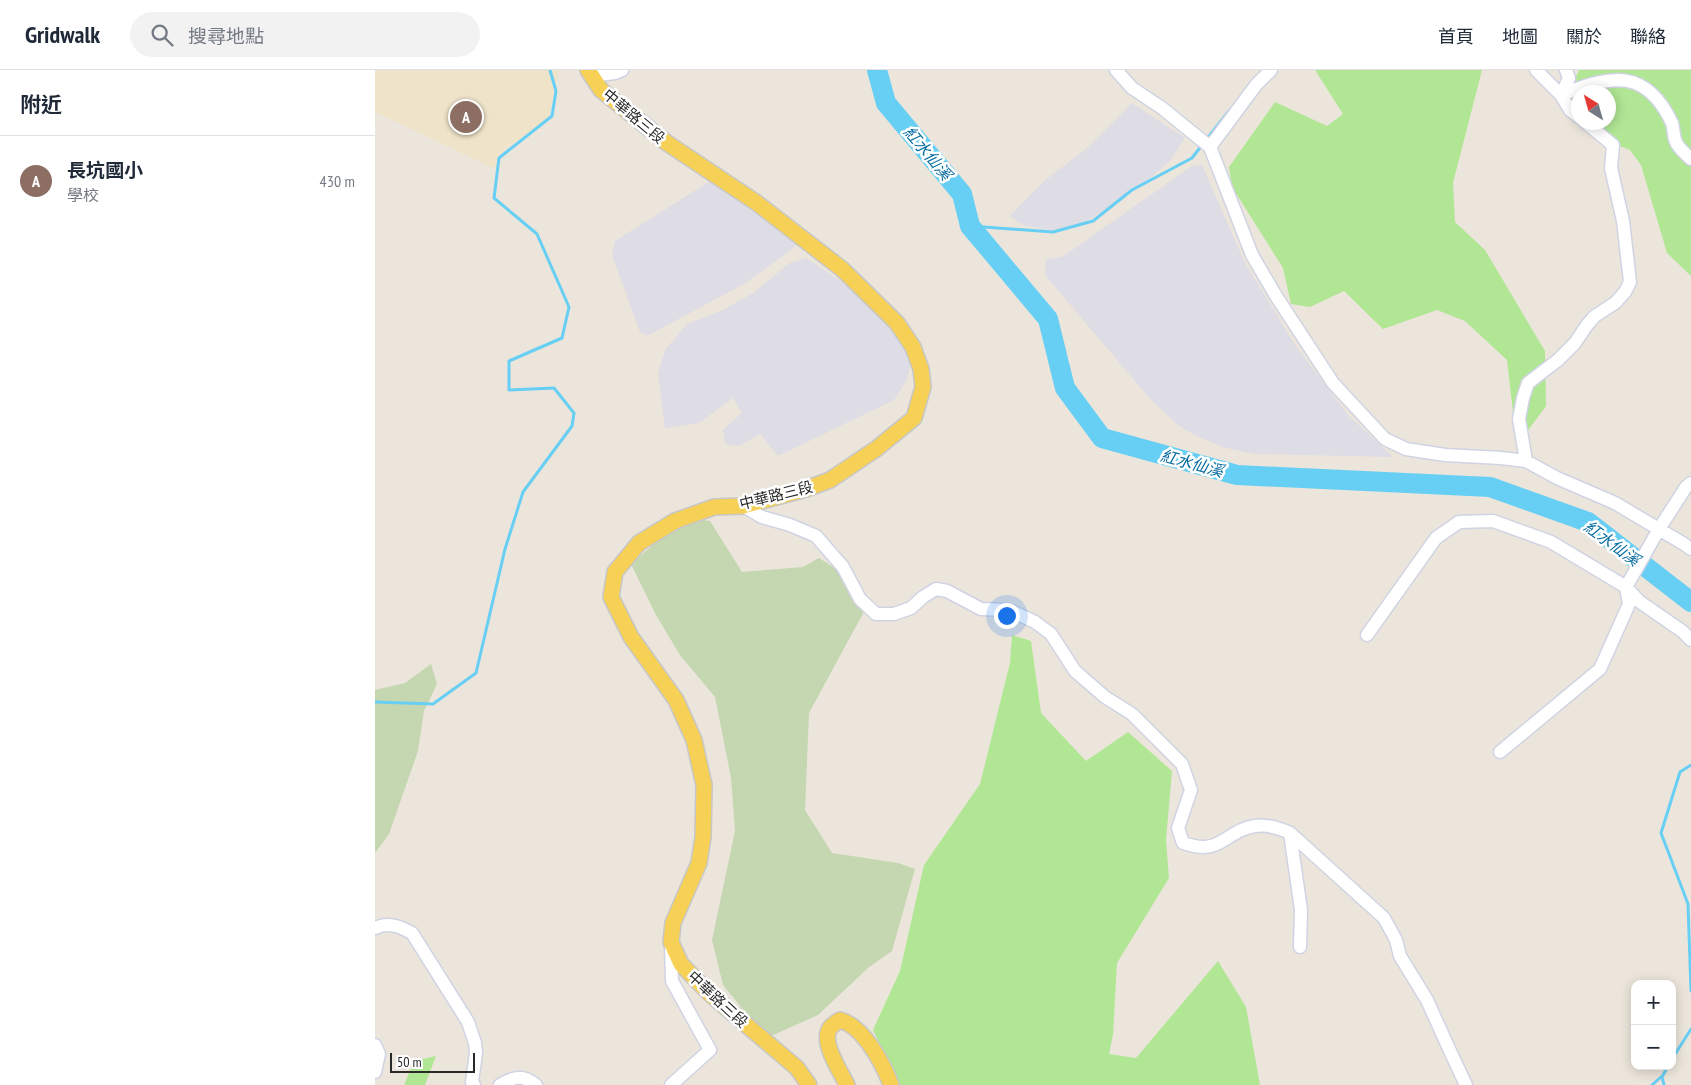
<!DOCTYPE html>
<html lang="zh-TW">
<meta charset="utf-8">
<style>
body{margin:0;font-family:"PT Sans Narrow","Noto Sans TC",sans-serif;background:#f2f2f3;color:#1f2937}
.controls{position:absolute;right:15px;bottom:15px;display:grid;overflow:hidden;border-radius:10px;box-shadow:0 2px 12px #0003}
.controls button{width:45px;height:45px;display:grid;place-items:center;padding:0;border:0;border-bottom:1px solid #e0e1e3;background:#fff;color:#1f2937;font:25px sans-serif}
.compass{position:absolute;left:1196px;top:15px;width:45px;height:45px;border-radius:50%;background:#fff;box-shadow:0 2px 12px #0003;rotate:323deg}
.scale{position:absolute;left:15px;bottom:12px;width:85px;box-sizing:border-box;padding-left:5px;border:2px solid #292929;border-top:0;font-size:14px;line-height:18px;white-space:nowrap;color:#292929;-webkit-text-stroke:4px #fff;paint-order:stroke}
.you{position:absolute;left:631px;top:545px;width:18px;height:18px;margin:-12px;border:4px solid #fff;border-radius:50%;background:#1a73e8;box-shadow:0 0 0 8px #1a73e833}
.badge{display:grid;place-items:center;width:32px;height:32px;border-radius:50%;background:#355bff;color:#fff;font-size:16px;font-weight:700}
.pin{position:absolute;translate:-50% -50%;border:2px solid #fff;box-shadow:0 1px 5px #0006}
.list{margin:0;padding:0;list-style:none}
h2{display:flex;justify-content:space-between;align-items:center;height:65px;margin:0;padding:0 20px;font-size:21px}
h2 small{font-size:16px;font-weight:400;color:#747a83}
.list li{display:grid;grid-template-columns:32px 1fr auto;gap:15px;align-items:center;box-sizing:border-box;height:90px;padding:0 20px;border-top:1px solid #e0e1e3}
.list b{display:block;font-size:19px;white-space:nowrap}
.list p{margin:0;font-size:16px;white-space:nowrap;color:#747a83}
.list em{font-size:16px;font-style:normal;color:#747a83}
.icon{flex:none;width:28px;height:28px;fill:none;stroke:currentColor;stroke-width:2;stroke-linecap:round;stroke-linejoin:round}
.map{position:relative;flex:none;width:1316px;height:1015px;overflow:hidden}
header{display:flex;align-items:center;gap:30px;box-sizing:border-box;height:70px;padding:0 25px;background:#fff;border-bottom:1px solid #e0e1e3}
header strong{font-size:24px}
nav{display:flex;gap:28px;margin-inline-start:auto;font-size:18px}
.search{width:350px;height:45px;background:#f2f2f3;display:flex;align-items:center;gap:12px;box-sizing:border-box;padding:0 18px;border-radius:28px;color:#747a83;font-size:19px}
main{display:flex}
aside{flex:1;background:#fff}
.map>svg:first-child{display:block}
</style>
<header>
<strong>Gridwalk</strong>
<div class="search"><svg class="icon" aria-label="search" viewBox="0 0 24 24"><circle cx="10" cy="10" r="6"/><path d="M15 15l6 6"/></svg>搜尋地點</div>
<nav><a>首頁</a><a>地圖</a><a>關於</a><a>聯絡</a></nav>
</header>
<main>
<aside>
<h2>附近<small></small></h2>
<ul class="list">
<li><span class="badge" style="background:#8d6e63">A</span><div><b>長坑國小</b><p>學校</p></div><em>430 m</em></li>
</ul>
</aside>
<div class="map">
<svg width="1316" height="1015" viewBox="0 0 1316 1015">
<rect width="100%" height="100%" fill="#ece5db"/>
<path fill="#dedce4" d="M757,33L810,68L795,91L767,115L709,153L691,160H674L648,155L635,146L668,112L711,79Z
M827,95L870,193L920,275L972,344L1018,387L880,384L847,377L818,364L804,356L776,330L670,205L671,189L687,187L817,96Z
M340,108L425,170L417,179L369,214L272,266L265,262L237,185L240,171Z
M432,188L516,247L534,280L535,296L532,310L519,330L403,386L385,364L364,376L350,374L348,360L367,343L358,328L324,353L290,358L283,304L290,280L312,254L348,240L378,223L415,193Z"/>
<path fill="#efe3c9" d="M0,0H184L173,51L129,79L118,98L0,42Z"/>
<path fill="#b0e694" d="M940,0H1107L1078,113L1080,152L1110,180L1170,281L1171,336L1148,367L1139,351L1132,290L1090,251L1062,240L1008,259L969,221L935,237L916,234L908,198L857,117L854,97L900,32L952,56L968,44Z
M1204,0H1316V206L1292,183L1266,95L1255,80L1221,67L1209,53L1234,52V22H1204L1203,46C1190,30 1196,17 1204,0Z
M637,565L656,571L666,643L711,691L753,662L797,701L791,770L794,808L742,893L738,965L734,984L761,988L843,891L871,937L885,1015H525L498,960L525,901L549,795L605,714L635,593Z
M61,986L50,1015H29L39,991Z"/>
<path fill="#c4d7b1" d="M328,450L335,451L367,502L428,497L444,488L460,498L491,538L434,643L430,740L457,783L523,793L540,799L517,881L493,898L443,945L396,966L375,948L348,915L337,870L360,761L356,708L340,627L305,585L281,545L256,494L296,459Z
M56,594L62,614L49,641L43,681L14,764L0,783V620L30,613Z"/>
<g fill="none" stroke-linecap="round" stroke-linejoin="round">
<path stroke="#68cff4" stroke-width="3" d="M831,70L854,41
M595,156L678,162L718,151L757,120L817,88L827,75
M0,632L58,634L101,603L130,479L148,422L197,356L199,343L179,318L134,320V291L187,268L194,237L162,164L119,128L124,88L177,46L181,21L175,0
M1316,695L1305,702L1286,763L1313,834L1316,921
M1297,989L1316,959
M1277,1015L1286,1007
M1289,1015L1287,1007L1293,996"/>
<path stroke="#68cff4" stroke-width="20" d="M502,0L511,33L587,124L595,156L673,249L690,318L727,368L862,405L1115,417L1213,452L1316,532"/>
<g stroke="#d0d3e3" stroke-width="15">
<path id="minor" d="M741,0L757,18L787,38L835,77L877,185L901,226L958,313L1010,369L1031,379L1070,385L1126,388L1151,391L1182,408L1240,433L1309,474L1316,479
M1161,0L1186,25C1239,3 1272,0 1297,53C1299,59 1298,66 1301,72C1303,78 1311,84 1316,89
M1191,0L1194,8L1186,25L1195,40L1204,47
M216,6L240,3L247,0
M835,77L881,15L896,0
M1151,391L1144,349L1148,328L1153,313L1183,290L1200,273L1212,255L1220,246L1240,233L1250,222L1255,212L1248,151L1236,98L1238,75L1210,52
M368,436L387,447L415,455L441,466L468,497L485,529L501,544H519L536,538L548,527L561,519L572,521L606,539L634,540L660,552L676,564L700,601L730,627L757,644L807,694L816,720L803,758L808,773C817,776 830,779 839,775C846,773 853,767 859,764C879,752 895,754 915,763L1009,848L1021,870L1025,886L1052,930L1075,981L1091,1015
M992,565L1061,468L1084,452L1118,451L1176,472L1251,517L1265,532L1307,561L1316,570
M1125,682L1225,599L1254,534L1251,517L1284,459L1311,417L1316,413
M915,763L926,840L925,877
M0,858C14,852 24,856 37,863L93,952L100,973L101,983L97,1012L99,1015
M0,975L4,984L0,1002
M125,1015C138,1007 147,1004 161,1015
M296,1015L335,980L297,911L296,875"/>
</g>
<g stroke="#c7c7c7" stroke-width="18">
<path id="major" d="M213,0L226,20L292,73L382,133L467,199L522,253L538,277L546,299L548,317L539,348L501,379L455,410L431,419L368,436L339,437L300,451L264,473L240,502L236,527L256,567L301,630L319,670L329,715L328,767L324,793L298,853L296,872L306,894L334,923L422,998L434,1015
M472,1015C466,1002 445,972 455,958C457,955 462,952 465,950C488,956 508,993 516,1015"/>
</g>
<use href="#minor" stroke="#fff" stroke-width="12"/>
<use href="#major" stroke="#f7d155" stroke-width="15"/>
</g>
<g text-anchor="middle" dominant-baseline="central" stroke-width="5" stroke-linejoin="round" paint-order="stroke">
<g font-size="15" fill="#292929" stroke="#fff">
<text transform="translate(259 46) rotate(40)">中華路三段</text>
<text transform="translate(401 425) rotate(-14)">中華路三段</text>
<text transform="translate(343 929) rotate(43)">中華路三段</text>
</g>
<g font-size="16" font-style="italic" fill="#076ca0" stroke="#fff">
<text transform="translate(553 83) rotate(50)">紅水仙溪</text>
<text transform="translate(817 393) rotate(15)">紅水仙溪</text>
<text transform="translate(1237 473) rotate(36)">紅水仙溪</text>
</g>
</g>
</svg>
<div class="controls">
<button>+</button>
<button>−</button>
</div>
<svg class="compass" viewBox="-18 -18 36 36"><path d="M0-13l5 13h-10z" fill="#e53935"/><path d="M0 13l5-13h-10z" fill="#747a83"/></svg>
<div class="scale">50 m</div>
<div class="you"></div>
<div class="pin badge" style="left:91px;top:47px;background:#8d6e63">A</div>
</div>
</main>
